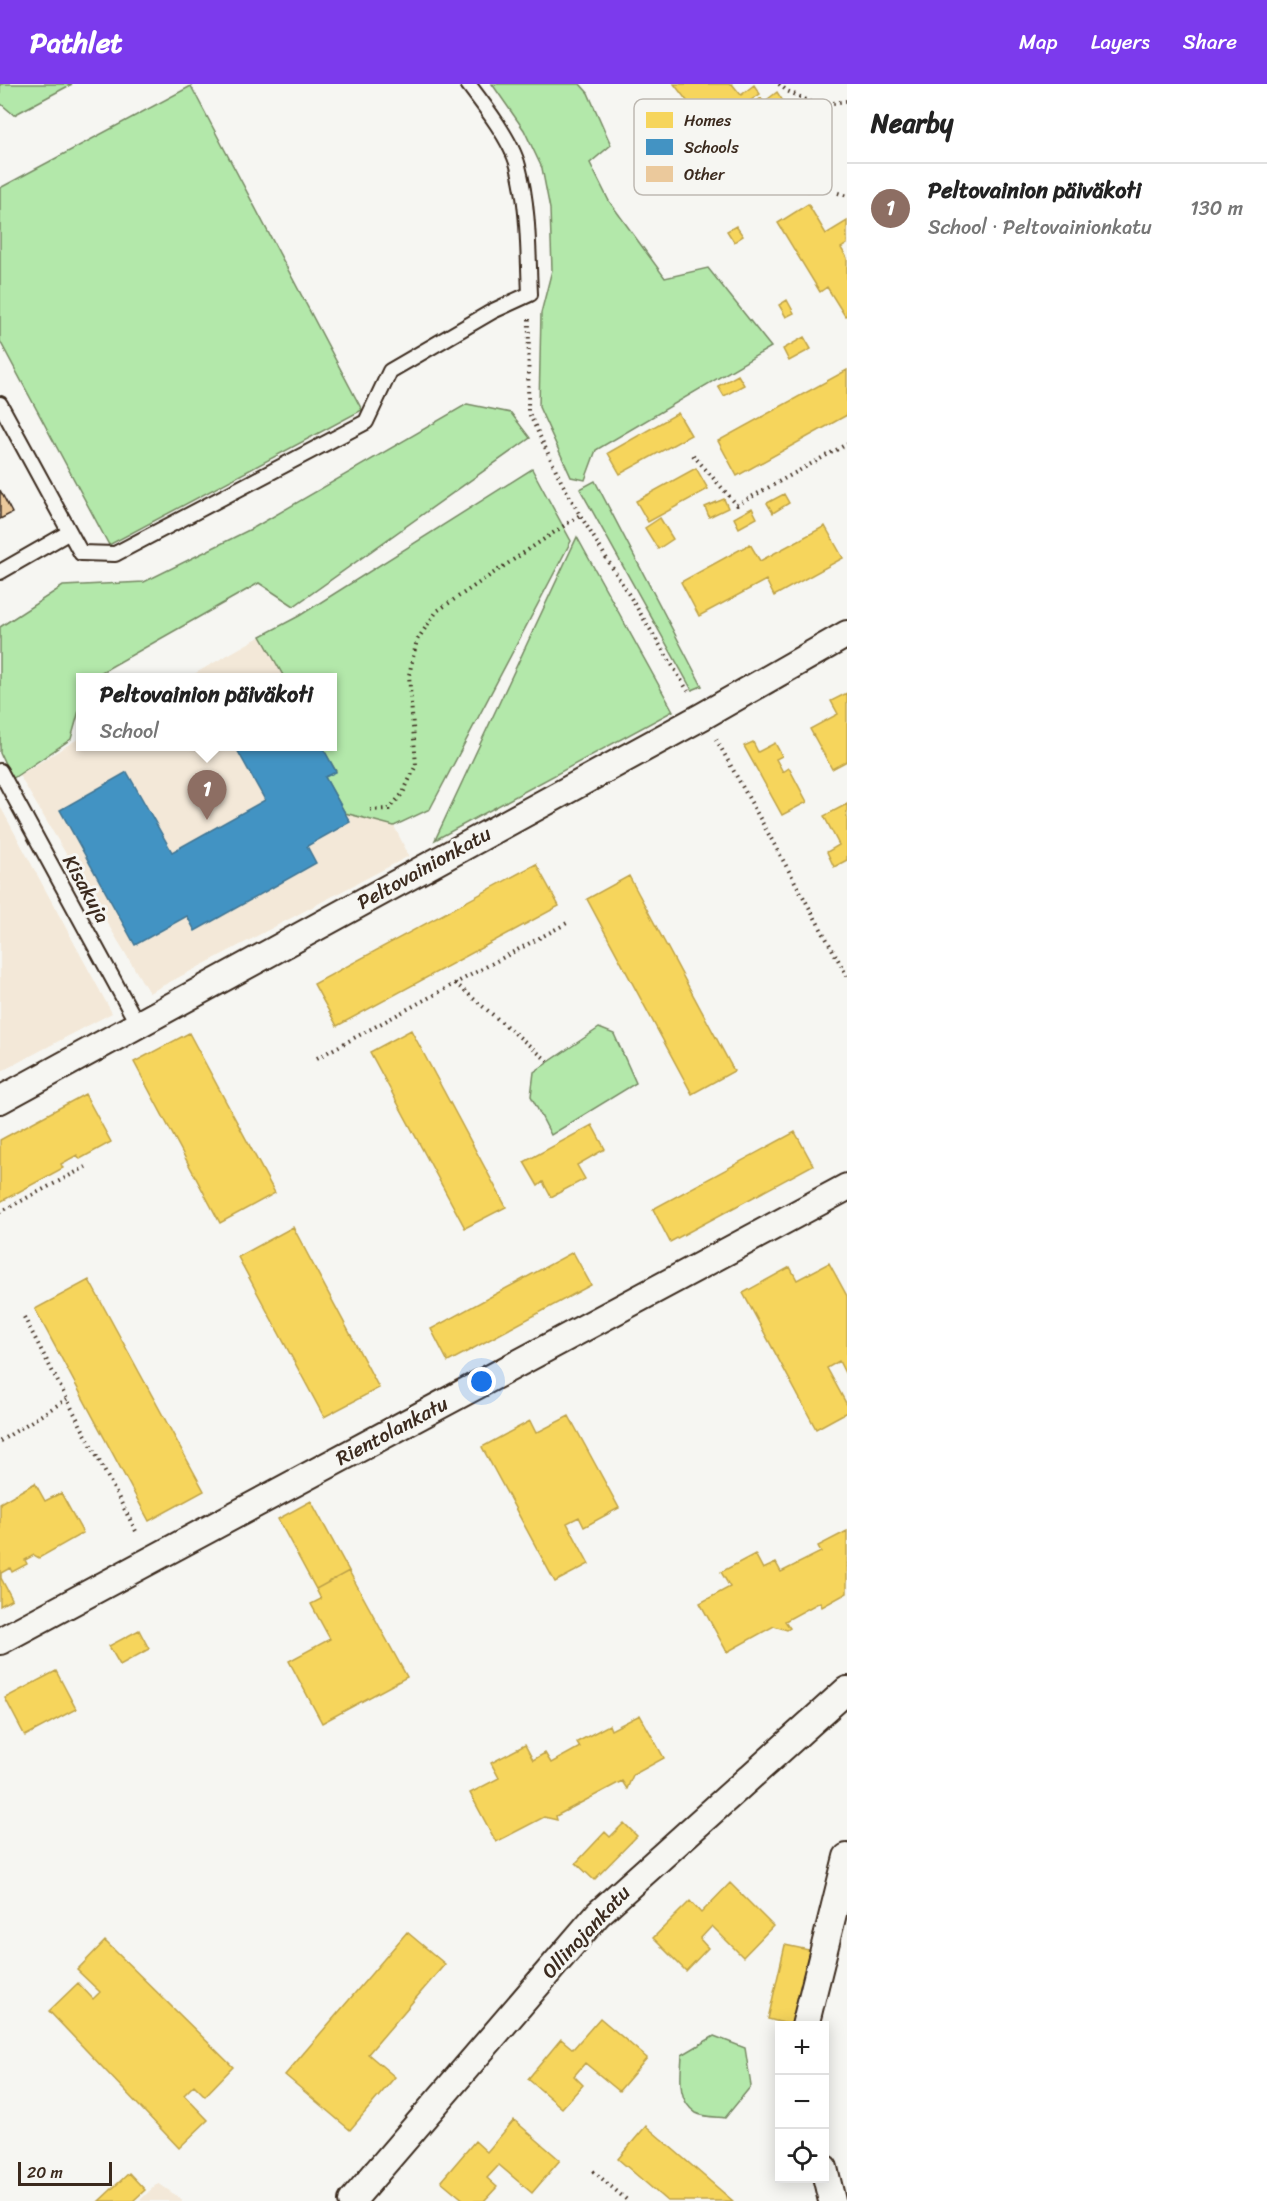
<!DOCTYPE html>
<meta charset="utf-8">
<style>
body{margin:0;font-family:Sriracha,sans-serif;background:#f6f6f6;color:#222}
.controls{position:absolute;right:18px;bottom:18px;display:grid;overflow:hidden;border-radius:0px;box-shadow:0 3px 15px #0003}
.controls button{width:54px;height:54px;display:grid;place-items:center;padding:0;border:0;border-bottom:2px solid #e0e0e0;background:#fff;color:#222;font:30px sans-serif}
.scale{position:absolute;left:18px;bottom:15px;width:94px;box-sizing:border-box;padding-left:6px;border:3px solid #3b2a1e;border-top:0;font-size:16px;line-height:21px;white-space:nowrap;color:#3b2a1e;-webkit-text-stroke:4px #f6f6f2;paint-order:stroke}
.you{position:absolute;left:482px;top:1298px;width:21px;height:21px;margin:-15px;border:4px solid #fff;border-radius:50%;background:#1a73e8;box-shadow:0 0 0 9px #1a73e833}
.badge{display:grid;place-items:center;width:39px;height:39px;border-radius:50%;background:#7c3aed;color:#fff;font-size:20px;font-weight:700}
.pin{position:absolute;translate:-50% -50px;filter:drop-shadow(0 2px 3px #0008)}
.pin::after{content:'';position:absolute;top:32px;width:21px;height:18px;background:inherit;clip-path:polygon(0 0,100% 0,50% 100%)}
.popup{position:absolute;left:76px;top:589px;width:261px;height:78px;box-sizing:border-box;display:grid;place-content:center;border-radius:0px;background:#fff;filter:drop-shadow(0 2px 4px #0005);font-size:20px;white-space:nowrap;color:#767676}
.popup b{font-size:22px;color:#222}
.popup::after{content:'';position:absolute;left:50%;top:100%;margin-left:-12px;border:12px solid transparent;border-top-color:#fff}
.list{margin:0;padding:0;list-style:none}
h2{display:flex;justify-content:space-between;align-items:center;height:78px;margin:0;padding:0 24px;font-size:26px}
h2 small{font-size:20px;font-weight:400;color:#767676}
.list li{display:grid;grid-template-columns:39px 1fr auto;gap:18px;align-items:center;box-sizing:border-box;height:90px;padding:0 24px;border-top:2px solid #e0e0e0}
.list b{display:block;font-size:22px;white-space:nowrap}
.list p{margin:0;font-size:20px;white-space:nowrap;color:#767676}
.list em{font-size:20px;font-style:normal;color:#767676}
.icon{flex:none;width:33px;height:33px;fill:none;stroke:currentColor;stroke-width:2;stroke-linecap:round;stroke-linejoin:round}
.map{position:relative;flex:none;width:847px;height:2117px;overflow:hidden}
header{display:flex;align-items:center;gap:36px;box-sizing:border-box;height:84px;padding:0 30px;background:#7c3aed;color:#fff}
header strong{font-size:28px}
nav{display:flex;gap:33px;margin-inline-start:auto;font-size:21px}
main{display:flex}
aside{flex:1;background:#fff}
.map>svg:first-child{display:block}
</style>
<header>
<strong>Pathlet</strong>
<nav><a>Map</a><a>Layers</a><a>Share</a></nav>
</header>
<main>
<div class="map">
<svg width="847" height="2117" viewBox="0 0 847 2117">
<rect width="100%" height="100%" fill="#f6f6f2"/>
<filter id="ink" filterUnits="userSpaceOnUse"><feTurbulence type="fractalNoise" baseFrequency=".0167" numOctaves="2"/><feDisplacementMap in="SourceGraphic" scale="12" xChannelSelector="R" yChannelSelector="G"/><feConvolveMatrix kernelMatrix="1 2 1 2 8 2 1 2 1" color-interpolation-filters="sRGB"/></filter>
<g filter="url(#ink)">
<path fill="#f3e8d8" d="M261,552L284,593L187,594Z
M81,653V662L322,663L336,688L325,694L345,729L394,742L409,772L149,909L19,691Z
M0,722L112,929L0,988Z
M158,2099L184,2117H139Z"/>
<path fill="#b3e8aa" stroke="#778964" stroke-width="1.5" d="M0,0H72L14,31L0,19Z
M492,0H580L588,9L611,61L590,79L609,117L665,194L708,184L771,263L596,366L585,396L571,393L539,323L541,229L552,186L550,125L542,84L524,46Z
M191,2L362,326L109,461L0,257V104Z
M467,320L511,329L530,354L294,522L259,499L93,593L81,594V620L71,655L12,695L0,669V543L63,502L144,498L255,443Z
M532,385L571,457L430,725L394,742L345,729L325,693L336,687L322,663L333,662V594L284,593L261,552L299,532Z
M595,397L702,602L692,606L580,405Z
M577,453L673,627L435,756Z
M599,944L614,950L636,999L551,1051L531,1012L534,988Z
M714,1952L745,1964L751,2002L725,2034C717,2033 703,2033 696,2029C676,2016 681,1991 682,1971Z"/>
<path fill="#f6d55c" stroke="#bea249" stroke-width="1.5" d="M674,0H732L741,11L754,1L760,10L747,19L749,23L761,14L764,18L777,8L783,17L771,27L799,63L779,78L786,87L776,95L770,86L762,91L725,43L714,52Z
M811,93L818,101L808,108L802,99Z
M808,120L826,150L847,137V160L841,164L847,174V231L845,232L827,203L820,208L778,139Z
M736,142L743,152L734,158L727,147Z
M787,216L794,229L786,233L779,221Z
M804,253L811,265L789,277L783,265Z
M847,286V331L737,392L718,357Z
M738,291L744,301L724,312L718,302Z
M678,329L691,351L620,390L608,369Z
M696,384L708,405L648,438L636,417Z
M784,410L789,419L773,429L767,419Z
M724,415L728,424L709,433L705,423Z
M752,424L757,434L739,444L734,434Z
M660,434L673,455L658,465L645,444Z
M825,442L843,474L774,512L766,496L699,532L681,498L750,460L760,477Z
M847,609V677L832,685L810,645L838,630L831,617Z
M753,658L758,668L775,659L782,672L776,675L783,688L789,684L807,718L782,731L744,662Z
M847,720V776L834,783L827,768L839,761L824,732Z
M536,780L559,822L337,942L314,900Z
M629,792L734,987L692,1010L587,815Z
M411,946L506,1123L465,1144L370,968Z
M189,949L275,1109L220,1139L134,978Z
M85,1010L111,1058L80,1075L77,1071L61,1080L63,1084L0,1118V1056Z
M592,1041L605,1065L577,1081L585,1095L551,1113L543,1098L538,1102L524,1078Z
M795,1048L813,1081L670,1158L653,1125Z
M293,1143L379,1304L324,1333L238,1173Z
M573,1168L591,1201L448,1278L431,1245Z
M829,1179L847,1212V1288L845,1289L839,1277L827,1284L847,1321V1328L816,1345L743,1209L790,1183L797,1196Z
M89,1196L204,1407L149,1437L35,1225Z
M569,1332L619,1424L584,1443L579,1433L567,1439L589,1480L555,1498L482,1363L530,1337L536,1349Z
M35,1399L45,1417L61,1409L83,1449L39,1474L34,1471L25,1476L27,1480L12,1488L10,1484L1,1489V1494L12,1515L0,1522V1419Z
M311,1417L349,1487L316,1505L278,1435Z
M847,1447V1509L822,1523L820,1518L785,1537L790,1544L787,1546L774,1542L727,1568L700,1519L730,1503L721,1488L755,1470L763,1485L776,1479L781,1488L821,1468L818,1462Z
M349,1487L407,1593L322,1639L289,1577L330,1555L311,1520L321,1515L316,1505Z
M139,1546L149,1565L120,1581L109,1562Z
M56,1587L76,1625L25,1652L5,1614Z
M640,1631L664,1674L633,1691L627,1705L622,1697L556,1732L557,1736L544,1733L496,1758L470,1709L499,1694L491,1679L525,1661L533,1676L545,1669L551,1679L580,1663L577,1658L609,1641L611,1646Z
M624,1739L637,1752L594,1796L576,1779L605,1748L610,1753Z
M730,1799L773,1842L743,1873L712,1842L700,1855L708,1864L686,1887L653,1854L690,1817L701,1829Z
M407,1848L445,1880L368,1970L395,1993L350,2046L285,1991Z
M105,1857L233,1983L205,2012L194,2001L184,2011L208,2036L179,2064L49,1927L78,1899L93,1915L100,1908L77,1886Z
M785,1861L809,1866L792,1941L768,1935Z
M600,1934L647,1974L619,2007L585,1979L574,1992L583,2001L562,2024L528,1995L561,1955L573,1965Z
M514,2036L560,2076L532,2109L499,2081L487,2094L497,2103L484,2117H465L441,2097L475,2057L487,2068Z
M646,2042L733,2117H667L618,2075Z
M129,2089L145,2106L133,2117H99Z"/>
<path fill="#4393c3" stroke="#417492" stroke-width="1.5" d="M235,662H322L336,688L325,693L350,738L307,762L316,779L195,847L187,832L135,861L60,726L127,688L172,768L265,716Z"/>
<path fill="#ebc99c" stroke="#3b2a1e" stroke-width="1.5" d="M0,406L12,429L0,435Z"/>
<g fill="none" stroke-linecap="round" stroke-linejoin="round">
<g stroke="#3b2a1e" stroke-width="18">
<path id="lane" d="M0,320L81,469L115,470L366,338L390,287L493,227L530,210C528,167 529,124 518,82C511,56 484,21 468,0
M0,488L68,449
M0,687L138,941"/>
</g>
<g stroke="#3b2a1e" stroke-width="30">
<path id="street" d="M0,1016L703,632L847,550
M0,1557L847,1103
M805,1942L847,1773
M824,2084L832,2117
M352,2117L598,1830L847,1606"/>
</g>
<path stroke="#3b2a1e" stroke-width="4" stroke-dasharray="1.5 4.5" stroke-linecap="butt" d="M779,0L787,7L818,21L847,17
M838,109L847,112
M529,235L528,327L561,397L580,431L688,607
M693,371L737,421L847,360
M716,655L847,892
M370,726L389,725L403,709L416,681L409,591L417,556L437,527L580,431
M455,899L549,978
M317,974L569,838
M0,1128L86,1083
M24,1233L138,1451
M0,1357L67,1315
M593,2087L628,2117"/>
<use href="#lane" stroke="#f6f6f2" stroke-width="14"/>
<use href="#street" stroke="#f6f6f2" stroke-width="26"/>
</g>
</g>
<g text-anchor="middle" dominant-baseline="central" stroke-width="6" stroke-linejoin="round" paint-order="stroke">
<g font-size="20" fill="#3b2a1e" stroke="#f6f6f2">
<text transform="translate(424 784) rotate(-29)">Peltovainionkatu</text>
<text transform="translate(86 805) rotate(61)">Kisakuja</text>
<text transform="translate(392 1347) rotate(-28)">Rientolankatu</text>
<text transform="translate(586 1848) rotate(-47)">Ollinojankatu</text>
</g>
</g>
<rect x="634" y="15" width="198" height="96" rx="9" fill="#f6f6f2" stroke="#beb9b2" stroke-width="1.5"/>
<rect x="646" y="28" width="27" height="16" fill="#f6d55c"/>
<rect x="646" y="55" width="27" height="16" fill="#4393c3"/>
<rect x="646" y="82" width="27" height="16" fill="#ebc99c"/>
<g font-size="16" fill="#3b2a1e">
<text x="684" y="42">Homes</text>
<text x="684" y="69">Schools</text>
<text x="684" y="96">Other</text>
</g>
</svg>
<div class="controls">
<button>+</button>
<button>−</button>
<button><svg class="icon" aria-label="locate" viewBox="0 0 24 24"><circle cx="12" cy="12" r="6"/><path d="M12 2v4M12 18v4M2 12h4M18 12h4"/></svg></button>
</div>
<div class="scale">20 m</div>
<div class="you"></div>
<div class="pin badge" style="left:207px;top:736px;background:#8d6e63">1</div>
<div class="popup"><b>Peltovainion päiväkoti</b>School</div>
</div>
<aside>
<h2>Nearby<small></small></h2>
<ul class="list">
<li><span class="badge" style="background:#8d6e63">1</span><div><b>Peltovainion päiväkoti</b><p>School · Peltovainionkatu</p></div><em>130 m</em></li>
</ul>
</aside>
</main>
